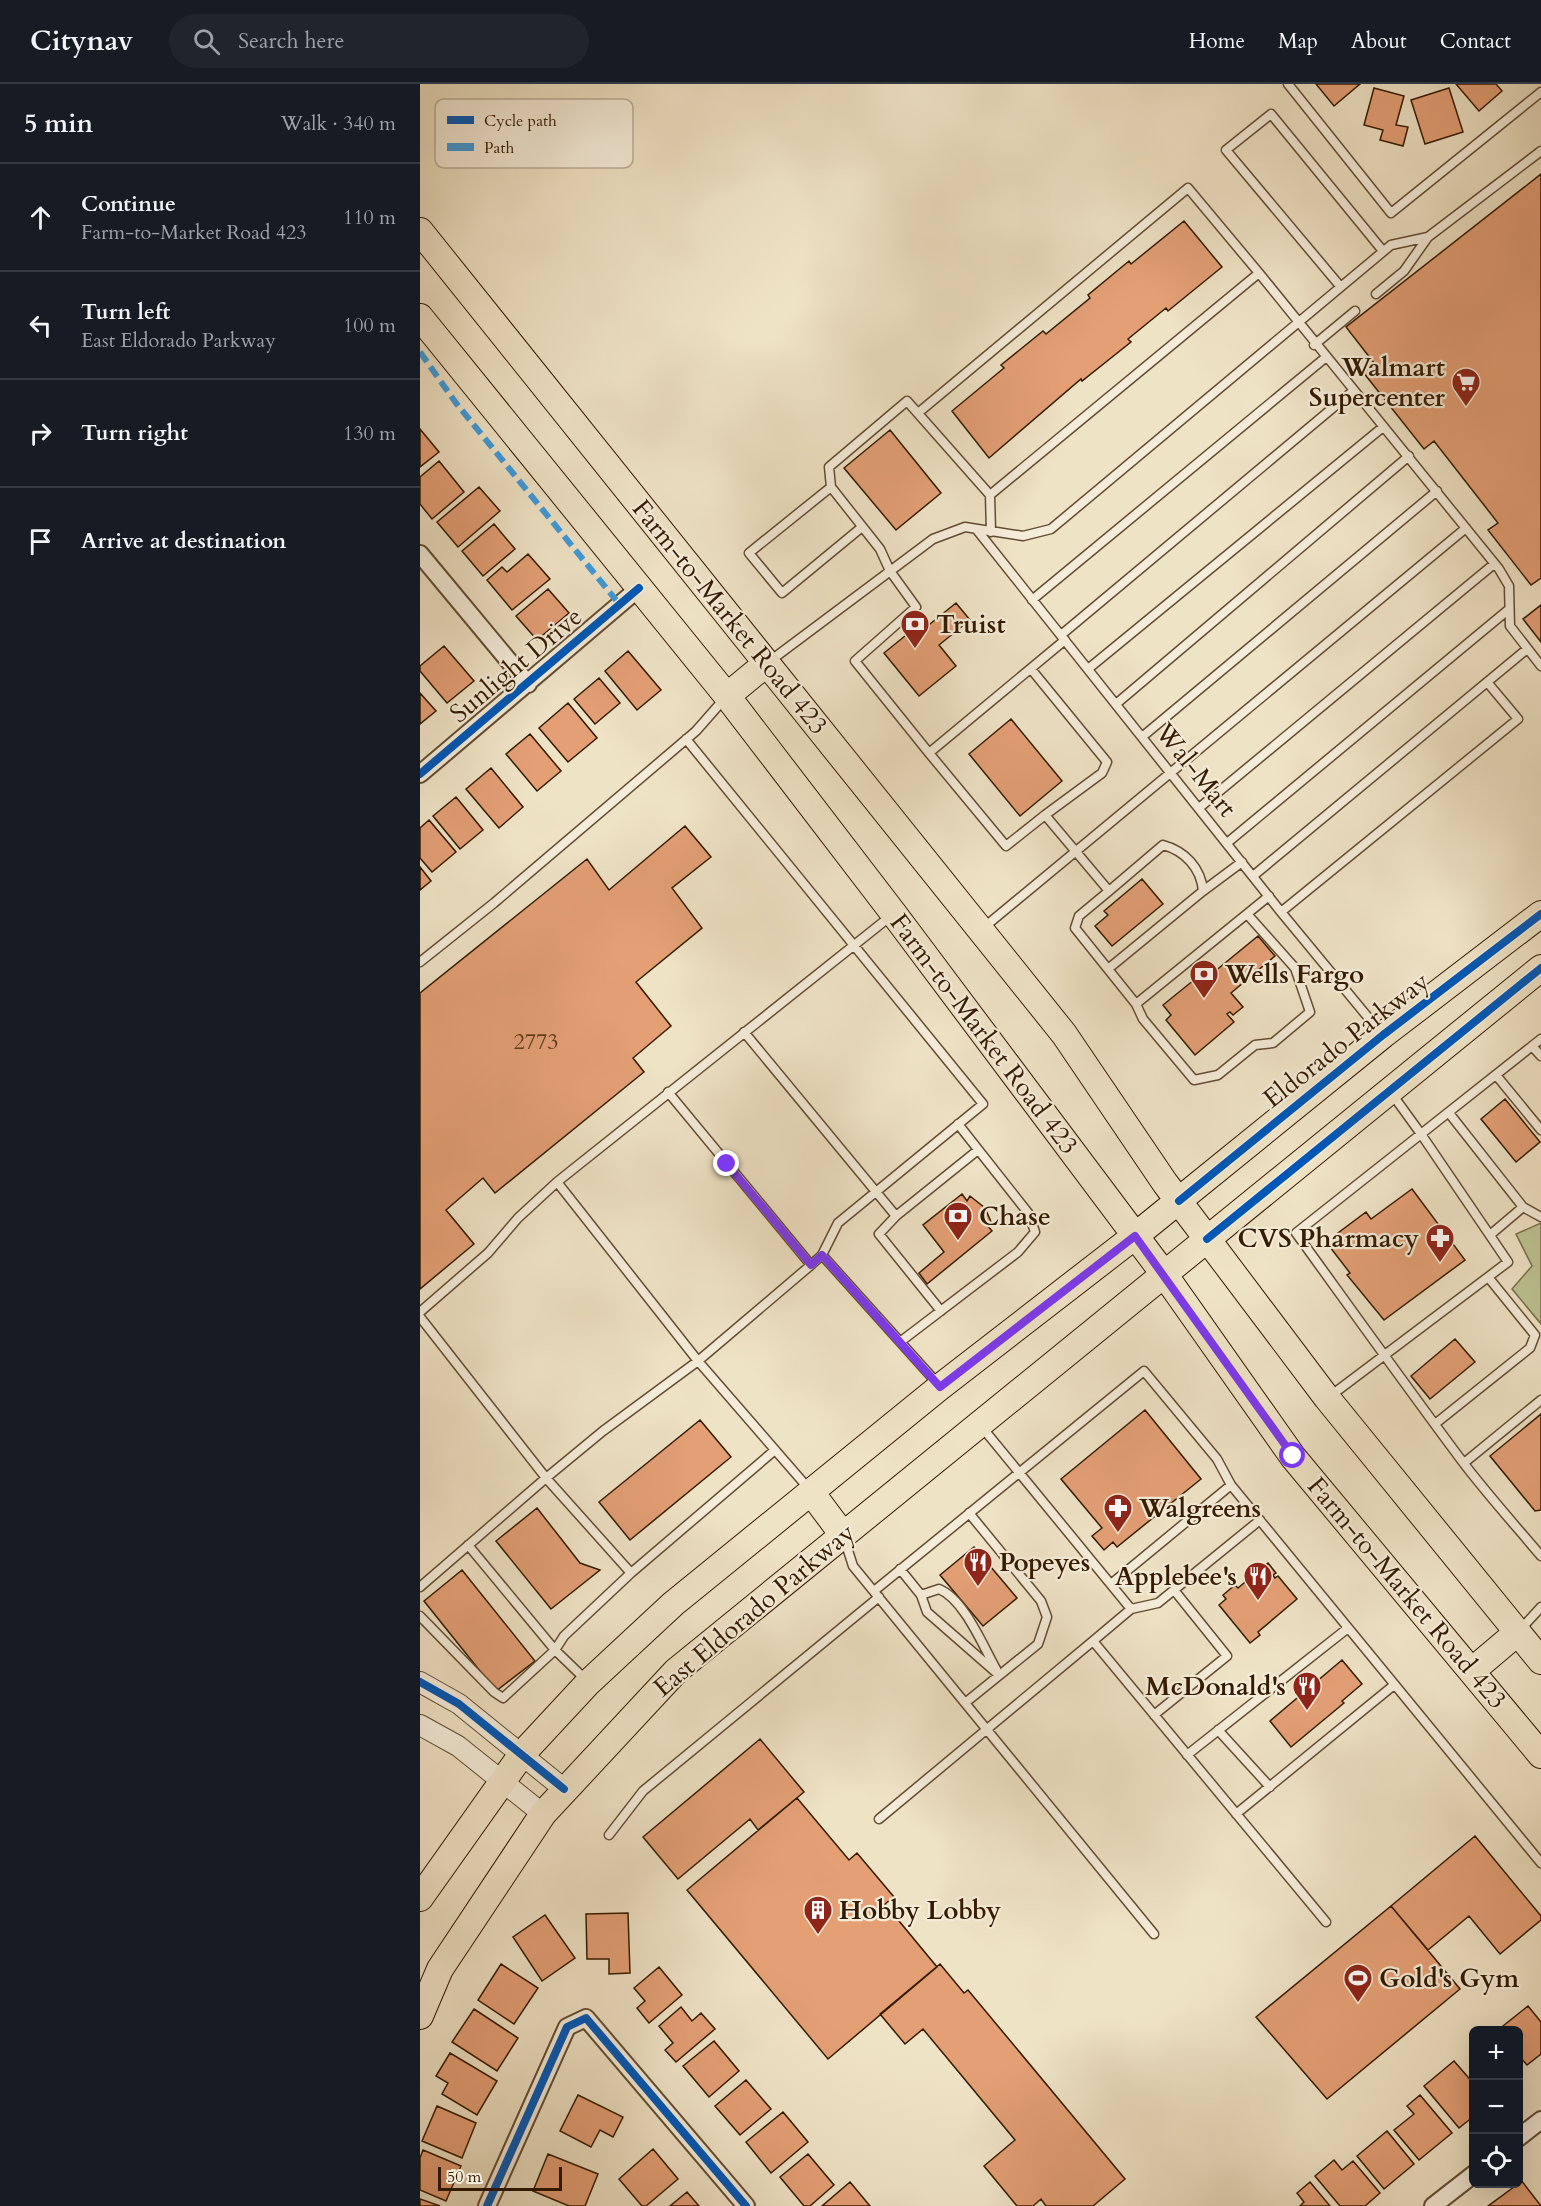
<!DOCTYPE html>
<meta charset="utf-8">
<style>
body{margin:0;font-family:Cardo,serif;background:#20242c;color:#f1f3f6}
.controls{position:absolute;right:18px;bottom:18px;display:grid;overflow:hidden;border-radius:9px;box-shadow:0 6px 24px #0002}
.controls button{width:54px;height:54px;display:grid;place-items:center;padding:0;border:0;border-bottom:2px solid #363941;background:#171b24;color:#f1f3f6;font:30px sans-serif}
.scale{position:absolute;left:18px;bottom:15px;width:124px;box-sizing:border-box;padding-left:6px;border:3px solid #341a00;border-top:0;font-size:16px;line-height:21px;white-space:nowrap;color:#341a00;-webkit-text-stroke:4px #f5edda;paint-order:stroke}
.stop{position:absolute;width:18px;height:18px;margin:-14px;border:4px solid #7c3aed;border-radius:50%;background:#fff}
.stop.end{background:#7c3aed;border-color:#fff;box-shadow:0 2px 6px #0008}
.list{margin:0;padding:0;list-style:none}
h2{display:flex;justify-content:space-between;align-items:center;height:78px;margin:0;padding:0 24px;font-size:26px}
h2 small{font-size:20px;font-weight:400;color:#9ea1a6}
.list li{display:grid;grid-template-columns:39px 1fr auto;gap:18px;align-items:center;box-sizing:border-box;height:108px;padding:0 24px;border-top:2px solid #363941}
.list b{display:block;font-size:22px;white-space:nowrap}
.list p{margin:0;font-size:20px;white-space:nowrap;color:#9ea1a6}
.list em{font-size:20px;font-style:normal;color:#9ea1a6}
.icon{flex:none;width:33px;height:33px;fill:none;stroke:currentColor;stroke-width:2;stroke-linecap:round;stroke-linejoin:round}
.map{position:relative;flex:none;width:1121px;height:2122px;overflow:hidden}
header{display:flex;align-items:center;gap:36px;box-sizing:border-box;height:84px;padding:0 30px;background:#171b24;border-bottom:2px solid #363941}
header strong{font-size:28px}
nav{display:flex;gap:33px;margin-inline-start:auto;font-size:21px}
.search{width:420px;height:54px;background:#20242c;display:flex;align-items:center;gap:15px;box-sizing:border-box;padding:0 21px;border-radius:33px;color:#9ea1a6;font-size:22px}
main{display:flex}
aside{flex:1;background:#171b24}
.map>svg:first-child{display:block}
</style>
<header>
<strong>Citynav</strong>
<div class="search"><svg class="icon" aria-label="search" viewBox="0 0 24 24"><circle cx="10" cy="10" r="6"/><path d="M15 15l6 6"/></svg>Search here</div>
<nav><a>Home</a><a>Map</a><a>About</a><a>Contact</a></nav>
</header>
<main>
<aside>
<h2>5 min<small>Walk · 340 m</small></h2>
<ul class="list">
<li><svg class="icon" aria-label="ahead" viewBox="0 0 24 24"><path d="M12 20V5M6 11l6-6 6 6"/></svg><div><b>Continue</b><p>Farm-to-Market Road 423</p></div><em>110 m</em></li>
<li><svg class="icon" aria-label="left" viewBox="0 0 24 24"><path d="M17 20v-9H6M10 6l-5 5 5 5"/></svg><div><b>Turn left</b><p>East Eldorado Parkway</p></div><em>100 m</em></li>
<li><svg class="icon" aria-label="right" viewBox="0 0 24 24"><path d="M7 20v-9h11M14 6l5 5-5 5"/></svg><div><b>Turn right</b></div><em>130 m</em></li>
<li><svg class="icon" aria-label="arrive" viewBox="0 0 24 24"><path d="M6 21V4h12l-3 4 3 4H6"/></svg><div><b>Arrive at destination</b></div></li>
</ul>
</aside>
<div class="map">
<svg width="1121" height="2122" viewBox="0 0 1121 2122">
<rect width="100%" height="100%" fill="#efe3c6"/>
<filter id="stains"><feTurbulence type="fractalNoise" baseFrequency=".00333" numOctaves="4"/><feColorMatrix values="0 0 0 0 .2 0 0 0 0 .09 0 0 0 0 .02 0 0 0 .5 -.17"/></filter>
<radialGradient id="worn" r=".72"><stop offset=".6" stop-color="#630" stop-opacity="0"/><stop offset="1" stop-color="#630" stop-opacity=".3"/></radialGradient>
<path fill="#bcc393" stroke="#786e4a" stroke-width="1.5" d="M1121,1139V1240L1092,1205L1112,1182L1096,1150Z"/>
<path fill="#e49f75" stroke="#341a00" stroke-width="1.5" d="M896,0H940L914,22Z
M1036,0H1076L1082,7L1059,27Z
M954,4L984,12L976,41L988,43L983,62L960,56L963,46L944,41Z
M1029,4L1043,48L1005,60L991,16Z
M1121,90V494L1111,501L1068,446L1078,439L1014,357L1004,365L943,288L954,279L926,243Z
M764,137L802,183L748,227L746,224L708,255L711,258L662,297L661,295L569,374L532,327L584,284L581,281L623,247L626,250L670,214L668,211L709,177L711,180Z
M0,345L19,368L0,383Z
M470,346L521,409L476,446L424,384Z
M19,377L44,408L12,435L0,420V393Z
M59,403L80,427L38,463L17,438Z
M74,440L95,465L63,492L42,467Z
M108,470L130,495L92,526L67,496L82,483L87,488Z
M128,505L149,529L117,556L96,532Z
M536,519L550,536L519,561L536,582L499,612L464,569L501,539L505,544Z
M1121,521V558L1103,535Z
M24,562L54,597L27,619L0,587V582Z
M208,567L241,606L217,626L185,587Z
M179,594L200,619L175,640L154,615Z
M0,609L16,627L0,640Z
M148,619L177,654L148,678L119,644Z
M591,635L642,697L600,732L549,670Z
M110,650L141,687L117,707L86,670Z
M71,684L103,723L79,744L46,705Z
M36,713L63,746L40,765L13,732Z
M9,736L36,768L12,788L0,774V744Z
M265,742L291,773L252,804L282,844L216,898L251,942L213,974L224,988L75,1109L63,1094L26,1126L54,1160L0,1205V909L167,775L189,806Z
M0,783L11,797L0,806Z
M722,795L743,820L692,862L675,842L688,831L684,827Z
M838,852L855,872L811,909L823,923L813,931L810,928L807,930L814,938L775,971L746,936L751,931L743,921L790,883L794,888Z
M1085,1015L1120,1058L1096,1078L1061,1035Z
M992,1105L1045,1176L964,1236L927,1191L930,1189L906,1158L946,1128L951,1135Z
M542,1110L547,1117L550,1112L565,1124L572,1140H566L572,1147L507,1200L499,1189L524,1168L503,1141Z
M1035,1255L1055,1278L1010,1315L991,1292Z
M725,1326L781,1395L697,1463L693,1458L684,1466L672,1452L682,1444L641,1395Z
M1121,1330V1426L1115,1427L1070,1372Z
M280,1336L311,1373L210,1456L179,1418Z
M117,1424L160,1479L180,1486L131,1525L76,1457Z
M554,1463L597,1514L563,1542L520,1491Z
M848,1479L856,1489L853,1491L855,1494L858,1492L877,1515L838,1548L840,1551L830,1559L799,1521L806,1515L803,1511L815,1501L818,1504Z
M42,1486L115,1577L76,1607L4,1517Z
M922,1576L942,1600L922,1617L924,1619L871,1663L850,1637Z
M340,1655L384,1708L338,1746L330,1735L258,1795L223,1753Z
M377,1714L429,1776L437,1769L474,1813L465,1820L517,1883L408,1975L267,1806Z
M1055,1752L1121,1832V1836L1080,1870L1049,1832L1008,1866L971,1822Z
M971,1822L1040,1905L907,2015L836,1933Z
M208,1829L210,1889L189,1890V1875H167L166,1830Z
M125,1831L155,1874L122,1897L93,1853Z
M81,1880L118,1904L94,1940L58,1916Z
M520,1880L544,1909L548,1906L705,2095L673,2122H626L621,2115L613,2122H597L564,2082L595,2056L503,1945L485,1960L460,1930Z
M239,1883L262,1911L229,1939L217,1924L225,1917L214,1904Z
M1108,1922L1121,1938V1970L1107,1981L1098,1971V1946H1078Z
M261,1923L272,1937L281,1929L295,1945L256,1978L245,1966L253,1959L239,1942Z
M54,1925L98,1954L77,1987L32,1958Z
M294,1957L319,1987L289,2013L263,1982Z
M30,1969L77,1997L57,2031L22,2010L28,1999L16,1992Z
M1034,1977L1054,2000V2032L1039,2044L1004,2002Z
M326,1996L351,2025L320,2051L295,2022Z
M158,2011L203,2033L193,2053L180,2046L171,2063L140,2047Z
M1000,2011L1032,2049L999,2076L974,2046L994,2030L987,2022Z
M17,2022L56,2039L42,2074L2,2057Z
M363,2028L388,2058L351,2089L326,2058Z
M967,2047L994,2080L964,2105L937,2072Z
M233,2065L258,2095L226,2122H222L199,2095Z
M3,2066L41,2082L26,2117L0,2106V2074Z
M128,2070L178,2090L165,2122H149L113,2107Z
M388,2070L414,2101L390,2122H384L360,2093Z
M914,2076L922,2086L933,2077L960,2109L945,2122H920L895,2092Z
M1101,2096L1121,2122H1068L1098,2100Z
M430,2098L450,2122H402Z
M890,2098L910,2122H880L884,2118L877,2109Z
M267,2108L279,2122H250Z
M0,2115L20,2122H0Z"/>
<g fill="none" stroke-linecap="round" stroke-linejoin="round">
<g stroke="#634c32" stroke-width="11">
<path id="service" d="M868,0L971,129L1121,8
M839,189L1079,485L1089,502L1090,542L1121,582
M920,202L806,66L851,30L963,167
M956,210L984,187L1008,153
M894,261L935,227
M498,329L768,104L839,189L570,411L487,317L409,383L411,403L460,465L470,487L496,523L435,577L509,669L645,556
M411,403L329,469L362,509L442,443
M570,411L571,448
M557,446L861,828L961,949
M612,516L905,274
M641,551L933,307
M350,577L513,455L545,443L603,452L631,445L971,161L1008,153L1121,67
M611,585L687,678L682,689L625,731
M668,585L963,343
M696,620L989,372
M722,653L1017,407
M509,669L586,762L625,731L689,807L659,832L655,844L716,920L849,812
M779,724L1074,480
M807,759L1088,526
M833,792L1107,565
M783,807L822,778
M861,828L1098,635L1067,598
M562,845L1046,444
M0,878L74,819L276,647L305,614
M688,885L783,807C781,784 765,767 743,761L689,807
M716,920L723,935L774,996L798,991L835,961L853,959L890,928L875,884L827,830
M324,948L476,1132L558,1066
M1112,962L1121,972
M1076,991L1121,1046
M248,1008L391,1181
M972,1010L1001,1050L1121,955
M1029,1029L1103,1123L1070,1151
M137,1098L278,1277L389,1405
M1103,1123L1121,1133
M476,1132L459,1150L521,1227
M402,1171L518,1300
M0,1228L68,1169L98,1134L137,1098L472,831
M0,1233L126,1394L211,1489L144,1552L135,1566L166,1596
M480,1258L598,1168L615,1148L609,1130L538,1040
M909,1313L1088,1178L1001,1050L876,1149C931,1225 986,1302 1042,1377C1067,1410 1095,1441 1121,1472
M1015,1340L1110,1264L1115,1251L1068,1193
M561,1342L711,1525L673,1557
M1044,1379L1121,1316
M424,1454L433,1482L734,1850
M480,1485L501,1511L507,1528L579,1591
M211,1489L355,1366
M691,1500L811,1401
M0,1503L126,1394L183,1347L278,1277L391,1181L402,1171L418,1139L563,1020L266,655
M454,1507L724,1287L797,1375L811,1401L1121,1779
M501,1511L519,1505C544,1515 563,1562 576,1585
M711,1525L738,1519L840,1436
M0,1532L74,1608L83,1614L135,1566L48,1461
M1100,1546L1121,1523
M545,1619L618,1560L627,1533L621,1517L549,1429
M734,1631L807,1572L754,1506
M798,1646L850,1703
M767,1671L928,1544
M816,1730L974,1601
M459,1735L673,1557L906,1838
M189,1751L223,1707L459,1513"/>
</g>
<g stroke="#634c32" stroke-width="20">
<path id="minor" d="M0,470L108,600
M0,690L219,504
M1098,2054L1121,2036
M67,2122L147,1943L166,1934L326,2122
M1013,2122L1054,2090"/>
</g>
<g stroke="#634c32" stroke-width="22">
<path id="tertiary" d="M0,1598L39,1620L144,1705
M0,1641L38,1662L123,1730"/>
</g>
<g stroke="#341a00" stroke-width="28">
<path id="primary" d="M0,147L644,950L745,1099L907,1314L1121,1577
M0,233L307,612L474,830L744,1190L873,1373L1121,1671
M307,612L347,579
M391,1408L423,1451
M1053,1586L1098,1548
M0,1814L102,1670L168,1599L253,1520L520,1303L715,1152L963,951L1121,830
M0,1932L20,1885L123,1730L256,1587L1121,884"/>
</g>
<use href="#service" stroke="#f5edda" stroke-width="8"/>
<use href="#minor" stroke="#f5edda" stroke-width="16"/>
<use href="#tertiary" stroke="#f5edda" stroke-width="20"/>
<use href="#primary" stroke="#efe3c6" stroke-width="26"/>
<path stroke="#3e9bdc" stroke-width="6" stroke-dasharray="12 6" stroke-linecap="butt" d="M0,268L36,319L200,521"/>
<g stroke="#f5edda" stroke-width="11">
<path id="cycleway" d="M0,690L219,504
M759,1117L963,951L1121,830
M787,1155L1121,884
M0,1598L39,1620L144,1705
M67,2122L147,1943L166,1934L326,2122"/>
</g>
<use href="#cycleway" stroke="#0057b8" stroke-width="8"/>
</g>
<g fill="none" stroke-linecap="round" stroke-linejoin="round">
<path stroke="#7c3aed" stroke-width="8" d="M307,1080L391,1181L402,1171L520,1303L715,1152L873,1372"/>
</g>
<defs>
<g id="supermarket-pin" transform="scale(1.5)"><path d="M0 17L-7.5 6A9.5 9.5 0 1 1 7.5 6Z" fill="#8f2418" stroke="#f5edda"/><path d="M-6-5.5h2.5l.6 2H6L4.5 2H-2.5L-4.4-4H-6ZM-1.5 3.2a1.3 1.3 0 1 0 .1 0ZM3 3.2a1.3 1.3 0 1 0 .1 0Z" fill="#fff"/></g>
<g id="bank-pin" transform="scale(1.5)"><path d="M0 17L-7.5 6A9.5 9.5 0 1 1 7.5 6Z" fill="#8f2418" stroke="#f5edda"/><path d="M-6-4H6V4H-6ZM0-2.3a2.3 2.3 0 1 0 0 4.6a2.3 2.3 0 1 0 0-4.6Z" fill="#fff"/></g>
<g id="pharmacy-pin" transform="scale(1.5)"><path d="M0 17L-7.5 6A9.5 9.5 0 1 1 7.5 6Z" fill="#8f2418" stroke="#f5edda"/><path d="M-2-6h4v4h4v4h-4v4h-4v-4h-4v-4h4Z" fill="#fff"/></g>
<g id="restaurant-pin" transform="scale(1.5)"><path d="M0 17L-7.5 6A9.5 9.5 0 1 1 7.5 6Z" fill="#8f2418" stroke="#f5edda"/><path d="M-5-6h1v4h1v-4h1v4h1v-4h1v5L-1.5 .5V6h-2V.5L-5-1ZM5-6V6H3V1.5H1.5Q1.5-4 5-6Z" fill="#fff"/></g>
<g id="building-pin" transform="scale(1.5)"><path d="M0 17L-7.5 6A9.5 9.5 0 1 1 7.5 6Z" fill="#8f2418" stroke="#f5edda"/><path d="M-4-6H4V6H1V3H-1V6H-4ZM-2.5-4.3h1.7v1.8h-1.7ZM.8-4.3h1.7v1.8H.8ZM-2.5-1h1.7V.8h-1.7ZM.8-1h1.7V.8H.8Z" fill="#fff"/></g>
<g id="stadium-pin" transform="scale(1.5)"><path d="M0 17L-7.5 6A9.5 9.5 0 1 1 7.5 6Z" fill="#8f2418" stroke="#f5edda"/><path d="M0-5a6.5 5 0 1 0 0 10a6.5 5 0 1 0 0-10ZM-3.5-1.8h7v3.6h-7Z" fill="#fff"/></g>
</defs>
<g fill-rule="evenodd">
<use href="#supermarket-pin" x="1046" y="298"/>
<use href="#bank-pin" x="495" y="540"/>
<use href="#bank-pin" x="784" y="890"/>
<use href="#bank-pin" x="538" y="1132"/>
<use href="#pharmacy-pin" x="1020" y="1154"/>
<use href="#pharmacy-pin" x="698" y="1424"/>
<use href="#restaurant-pin" x="558" y="1478"/>
<use href="#restaurant-pin" x="838" y="1492"/>
<use href="#restaurant-pin" x="887" y="1602"/>
<use href="#building-pin" x="398" y="1826"/>
<use href="#stadium-pin" x="938" y="1894"/>
</g>
<g text-anchor="middle" dominant-baseline="central" stroke-width="4.5" stroke-linejoin="round" paint-order="stroke">
<g font-size="22" fill="#603b1d">
<text x="116" y="958">2773</text>
</g>
<g font-size="26" font-weight="bold" fill="#341a00" stroke="#f5edda" text-anchor="start">
<text x="1025" y="283" text-anchor="end">Walmart<tspan x="1025" dy="30">Supercenter</tspan></text>
<text x="516" y="540">Truist</text>
<text x="805" y="890">Wells Fargo</text>
<text x="559" y="1132">Chase</text>
<text x="999" y="1154" text-anchor="end">CVS Pharmacy</text>
<text x="719" y="1424">Walgreens</text>
<text x="579" y="1478">Popeyes</text>
<text x="817" y="1492" text-anchor="end">Applebee's</text>
<text x="866" y="1602" text-anchor="end">McDonald's</text>
<text x="419" y="1826">Hobby Lobby</text>
<text x="959" y="1894">Gold's Gym</text>
</g>
<g font-size="26" fill="#341a00" stroke="#f5edda">
<text transform="translate(310 533) rotate(51)">Farm-to-Market Road 423</text>
<text transform="translate(96 581) rotate(-40)">Sunlight Drive</text>
<text transform="translate(776 686) rotate(51)">Wal-Mart</text>
<text transform="translate(564 950) rotate(53)">Farm-to-Market Road 423</text>
<text transform="translate(926 956) rotate(-38)">Eldorado Parkway</text>
<text transform="translate(987 1509) rotate(50)">Farm-to-Market Road 423</text>
<text transform="translate(334 1526) rotate(-40)">East Eldorado Parkway</text>
</g>
</g>
<rect x="15" y="15" width="198" height="69" rx="9" fill="#f5edda" stroke="#bbae99" stroke-width="1.5"/>
<rect x="27" y="32" width="27" height="8" fill="#0057b8"/>
<rect x="27" y="59" width="27" height="8" fill="#3e9bdc"/>
<g font-size="16" fill="#341a00">
<text x="64" y="42">Cycle path</text>
<text x="64" y="69">Path</text>
</g>
<rect width="100%" height="100%" filter="url(#stains)"/>
<rect width="100%" height="100%" fill="url(#worn)"/>
</svg>
<div class="controls">
<button>+</button>
<button>−</button>
<button><svg class="icon" aria-label="locate" viewBox="0 0 24 24"><circle cx="12" cy="12" r="6"/><path d="M12 2v4M12 18v4M2 12h4M18 12h4"/></svg></button>
</div>
<div class="scale">50 m</div>
<div class="stop" style="left:873px;top:1372px"></div>
<div class="stop end" style="left:307px;top:1080px"></div>
</div>
</main>
